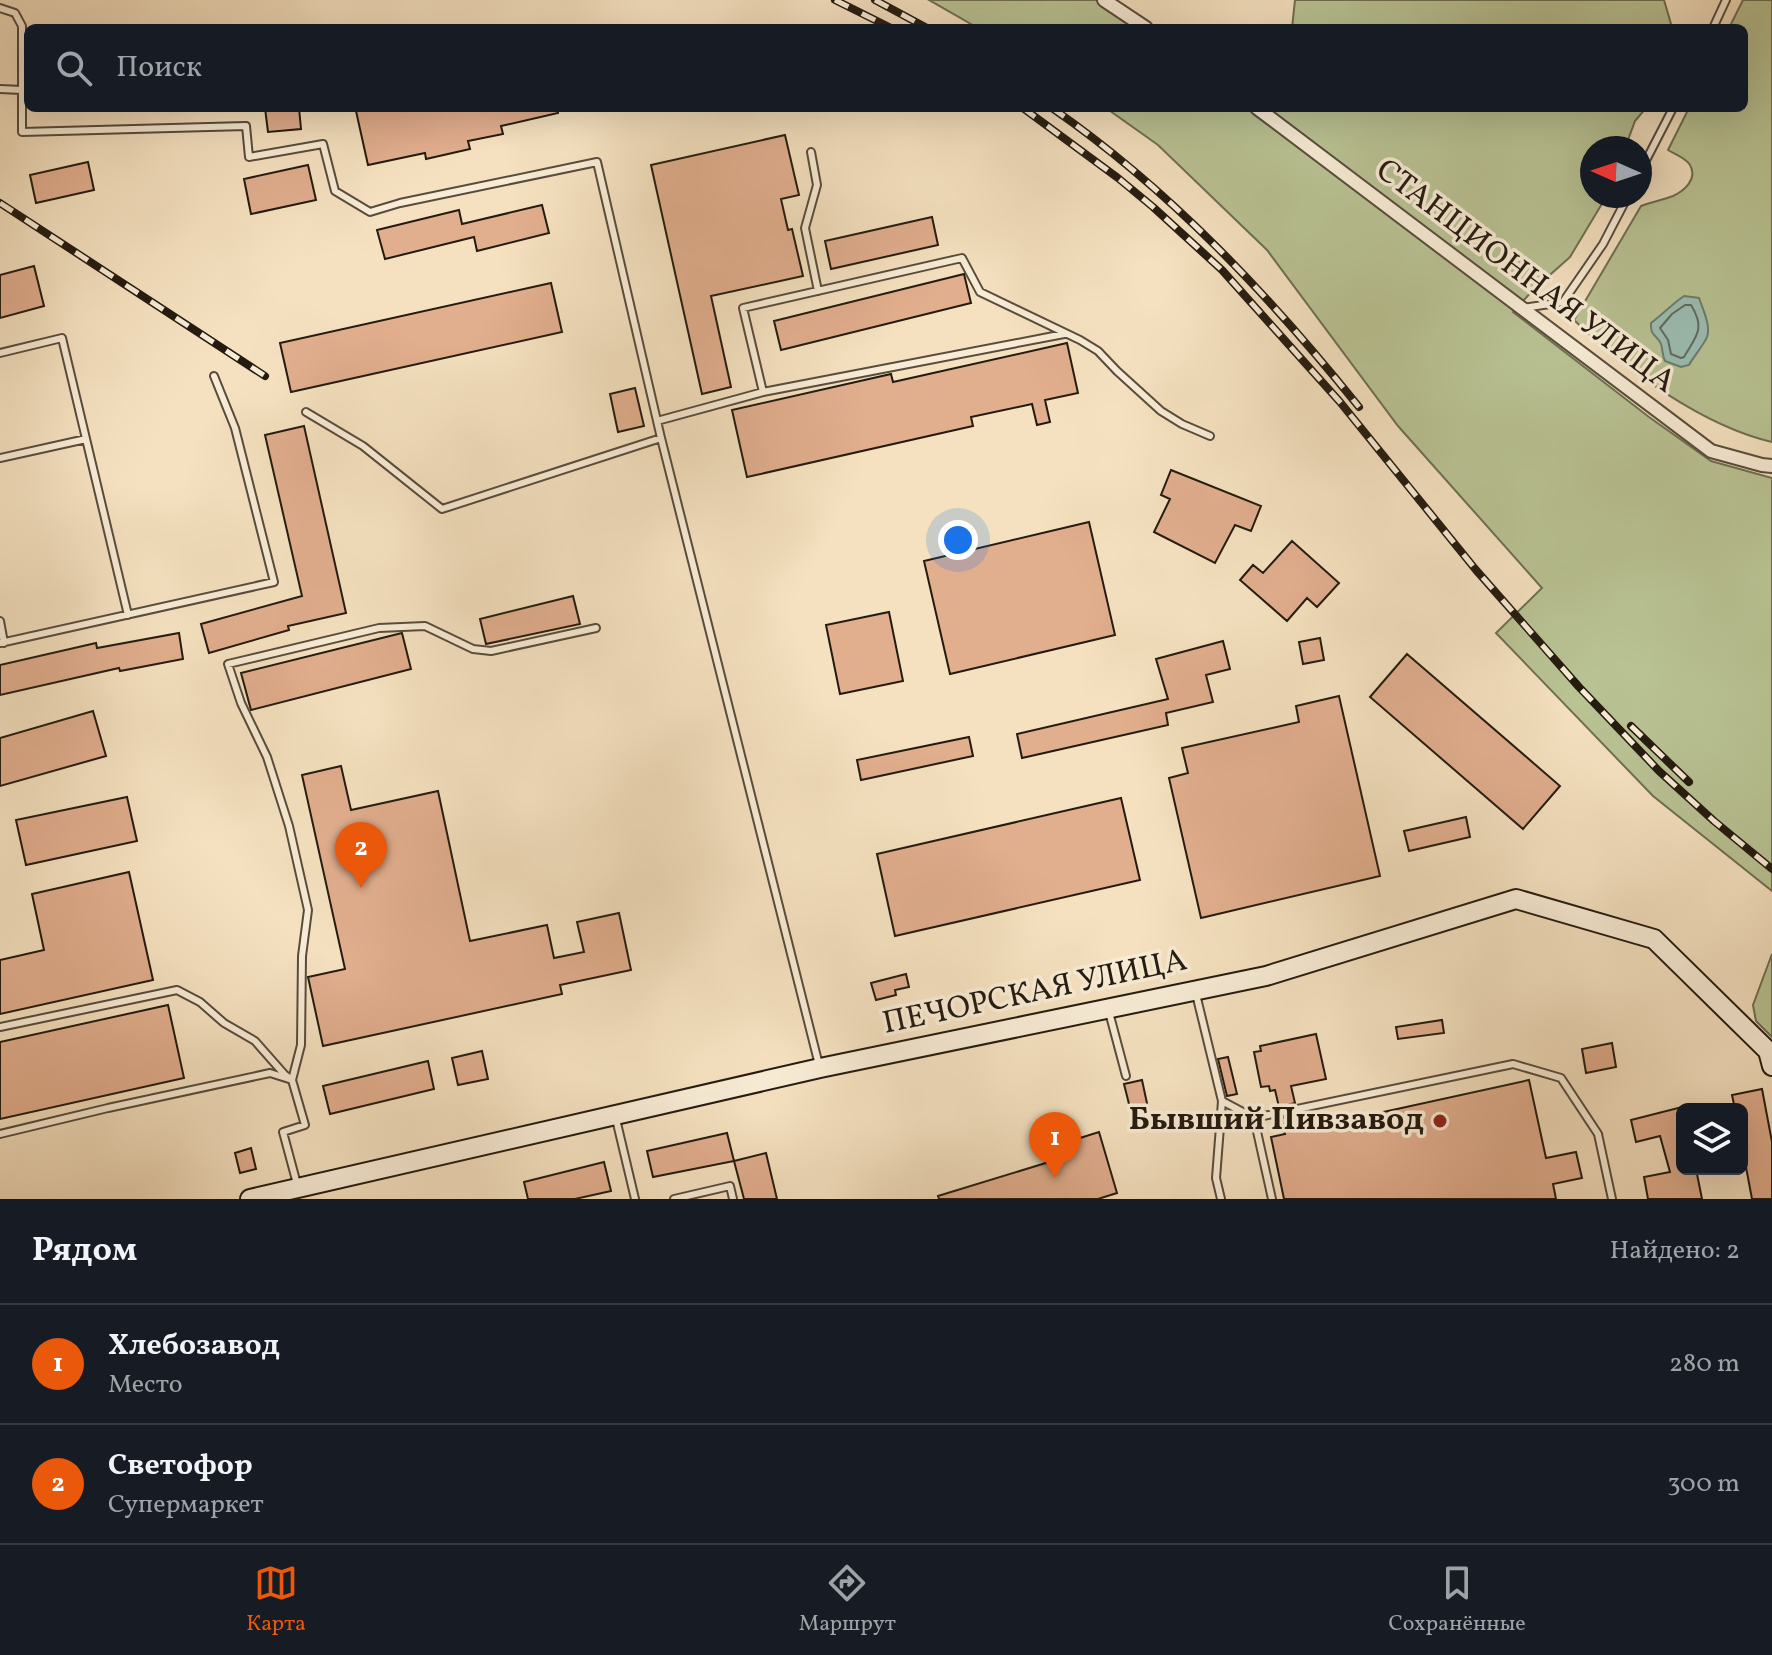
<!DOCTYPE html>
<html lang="ru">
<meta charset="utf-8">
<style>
body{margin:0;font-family:Vollkorn,serif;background:#242831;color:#f1f3f6}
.controls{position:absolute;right:24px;bottom:24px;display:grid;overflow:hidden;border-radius:12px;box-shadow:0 8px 32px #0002}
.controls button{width:72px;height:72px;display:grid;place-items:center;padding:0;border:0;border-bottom:2px solid #363941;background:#171b24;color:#f1f3f6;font:40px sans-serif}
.compass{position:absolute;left:1580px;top:136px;width:72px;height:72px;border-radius:50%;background:#171b24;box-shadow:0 8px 32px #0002;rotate:273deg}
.you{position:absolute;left:958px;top:540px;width:28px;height:28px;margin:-20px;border:6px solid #fff;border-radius:50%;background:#1a73e8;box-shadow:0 0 0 12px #1a73e833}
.badge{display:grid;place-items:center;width:52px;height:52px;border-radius:50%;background:#ea580c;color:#fff;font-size:26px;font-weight:700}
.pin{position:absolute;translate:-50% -66px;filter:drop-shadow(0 2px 4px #0008)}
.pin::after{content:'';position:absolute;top:42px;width:28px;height:24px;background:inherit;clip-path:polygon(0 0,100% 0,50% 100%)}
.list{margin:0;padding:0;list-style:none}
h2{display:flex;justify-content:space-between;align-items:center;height:104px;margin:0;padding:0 32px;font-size:34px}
h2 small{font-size:26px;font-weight:400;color:#9ea1a6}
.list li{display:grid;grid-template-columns:52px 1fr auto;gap:24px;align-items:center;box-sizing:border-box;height:120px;padding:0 32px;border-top:2px solid #363941}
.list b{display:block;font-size:30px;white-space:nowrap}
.list p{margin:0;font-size:26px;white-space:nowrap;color:#9ea1a6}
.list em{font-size:26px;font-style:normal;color:#9ea1a6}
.icon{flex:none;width:44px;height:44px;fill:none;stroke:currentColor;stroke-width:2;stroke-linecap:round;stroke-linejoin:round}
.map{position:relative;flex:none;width:1772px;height:1199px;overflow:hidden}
.search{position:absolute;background:#171b24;box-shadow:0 8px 32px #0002;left:24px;right:24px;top:24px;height:88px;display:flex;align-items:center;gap:20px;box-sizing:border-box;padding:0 28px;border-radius:12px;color:#9ea1a6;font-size:30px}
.sheet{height:344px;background:#171b24}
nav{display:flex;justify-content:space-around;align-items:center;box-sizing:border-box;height:112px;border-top:2px solid #363941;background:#171b24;font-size:22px;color:#9ea1a6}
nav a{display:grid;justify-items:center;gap:4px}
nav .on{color:#ea580c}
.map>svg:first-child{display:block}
</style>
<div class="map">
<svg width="1772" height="1199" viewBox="0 0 1772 1199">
<rect width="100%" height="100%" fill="#f5e1c0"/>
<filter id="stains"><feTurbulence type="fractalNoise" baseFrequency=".0025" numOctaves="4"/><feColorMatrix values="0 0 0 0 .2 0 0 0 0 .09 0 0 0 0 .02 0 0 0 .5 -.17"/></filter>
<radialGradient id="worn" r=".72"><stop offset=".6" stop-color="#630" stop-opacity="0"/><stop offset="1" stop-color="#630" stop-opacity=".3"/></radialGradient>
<path fill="#b9c394" stroke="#6e6f52" stroke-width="2" d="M929,0H1101L1144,28H978Z
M1295,0H1664L1671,24V28H1292Z
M1743,0H1772V442C1703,426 1624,369 1574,320L1641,206C1651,202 1663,200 1673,196C1684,191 1698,179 1690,165C1686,158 1674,154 1668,150L1689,108H1744V28H1729Z
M1106,108H1646L1635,121L1625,148H1592V196H1607L1606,197L1570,257L1533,290L1513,312L1649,417L1711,461L1772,478V891L1653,796L1496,633L1542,588L1398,426L1267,250L1158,145Z
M1772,954V1037L1756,1021L1753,1005Z"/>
<path fill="#9cbeb2" stroke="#6c7d71" stroke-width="2" d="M1684,296L1699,298C1703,310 1711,325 1707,337C1705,343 1692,359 1689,365L1681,367L1665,361C1662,355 1663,350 1661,344C1657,334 1650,337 1651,323C1663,314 1671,305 1684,296Z"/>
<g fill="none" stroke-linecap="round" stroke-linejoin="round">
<path stroke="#606c61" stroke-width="2" d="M1685,305H1691C1706,329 1696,336 1684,357L1681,358L1671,354L1668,340L1660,328L1672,314Z"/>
</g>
<path fill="#e1ae8e" stroke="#241b10" stroke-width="2" d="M265,108H299L301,129L268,132Z
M368,108H558V113L501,126L503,134L468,141L470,149L426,159L425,153L368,165L356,111Z
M785,135L799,195L781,199L788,230L792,229L803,276L711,296L731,387L702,394L651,165Z
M88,162L94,190L36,203L30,175Z
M308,165L316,200L251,214L244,179Z
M542,205L549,233L477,251L474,237L385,259L377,230L459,210L462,224Z
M932,217L938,245L831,269L825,241Z
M34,266L44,306L0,318V275Z
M964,274L971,303L781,350L774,321Z
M551,283L562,332L291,392L280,343Z
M1067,343L1078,393L1045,400L1050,422L1037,425L1032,404L971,417L973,426L747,477L732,410L891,374L893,382Z
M635,388L644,426L618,432L610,394Z
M304,426L346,613L288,626L289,630L209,653L201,624L302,596L265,435Z
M1171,470L1261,506L1251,531L1235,525L1215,563L1154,532L1170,499L1161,495Z
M1089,522L1115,635L950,674L924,561Z
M1292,541L1339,583L1317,607L1307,598L1287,621L1240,580L1253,565L1263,573Z
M573,596L580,624L486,644L480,619Z
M889,612L903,681L840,694L826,625Z
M179,633L183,659L120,671L119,668L0,695V665L96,643L97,648Z
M402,633L411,669L251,710L241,673Z
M1320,638L1324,660L1303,664L1299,642Z
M1223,641L1230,669L1206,675L1213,702L1166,713L1168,725L1022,758L1017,734L1168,699L1156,659Z
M1407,654L1560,786L1523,829L1370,697Z
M1339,696L1380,876L1201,918L1169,778L1188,773L1182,748L1299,722L1296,706Z
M93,711L106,756L0,786V738Z
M969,737L973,756L861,780L857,760Z
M341,766L351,810L438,791L470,941L547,925L554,958L584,952L577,922L619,913L631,970L560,985L562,994L323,1046L308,977L345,969L302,775Z
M127,797L137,841L26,865L16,820Z
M1121,798L1140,880L895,936L877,854Z
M1466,817L1470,837L1409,851L1404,831Z
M129,872L153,980L0,1014V960L44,950L32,894Z
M906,974L909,987L895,990L896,995L876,1000L871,983Z
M168,1005L184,1078L0,1119V1042Z
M1442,1020L1444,1033L1398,1039L1396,1027Z
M1316,1034L1326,1079L1291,1086L1295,1103L1279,1107L1275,1090L1270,1091L1269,1086L1261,1087L1254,1052L1261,1051L1260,1046Z
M1612,1043L1616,1067L1586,1073L1582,1049Z
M482,1051L488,1079L458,1085L452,1058Z
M1228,1057L1237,1094L1227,1096L1218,1059Z
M428,1061L434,1089L330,1114L323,1086Z
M1142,1080L1148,1108L1131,1112L1124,1084Z
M1529,1080L1546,1158L1576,1152L1582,1178L1553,1184L1556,1199H1284L1271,1137L1285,1134L1281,1118L1298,1115L1301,1130Z
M1762,1089L1772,1142V1199H1752L1742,1146V1109H1735L1732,1095Z
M1682,1107V1169H1696L1702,1199H1648L1644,1177L1670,1172L1660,1136L1636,1142L1631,1120Z
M1099,1132L1117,1193L1098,1199H939L938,1196L1049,1162L1045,1149Z
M727,1133L734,1161L653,1177L647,1151Z
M251,1148L256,1169L240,1173L235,1153Z
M766,1153L777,1199H744L734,1161Z
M604,1162L611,1191L575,1199H528L524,1182Z"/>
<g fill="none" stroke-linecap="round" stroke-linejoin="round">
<g stroke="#584c3c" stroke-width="10">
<path id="lane" d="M0,8L15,13L22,26V90
M1713,28L1726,0
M0,89L22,90V132L246,126L249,157L323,144L335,191L370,212L400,203L597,162L661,438L819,1065
M811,152L817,185L805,228L818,291
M1640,172L1673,108
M1523,308L1563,302L1603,244L1628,196
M0,353L62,338L128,615
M763,392L743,308L962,258L980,292L1080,340L1098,351L1117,371L1161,411L1182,424L1210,436
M306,412L363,446L442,509L661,438
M657,421L763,392L1064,334
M0,458L86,439
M0,621L4,643
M0,643L274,582L235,428L214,376
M1196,994L1222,1101L1216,1178L1221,1199
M1109,1012L1126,1076
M0,1027L177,990L200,1002L224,1023L255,1041L285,1075L292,1080
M1222,1101L1254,1118L1513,1064L1561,1078L1598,1134L1612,1199
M1254,1118L1272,1199
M616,1119L635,1199
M0,1134L108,1108L270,1073L289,1079
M297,1184L283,1132L305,1125L292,1080L301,1045L302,956L308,910L289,826L267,757L241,703L228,664L379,628L425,626L473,649L491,651L596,628
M674,1199L730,1186L733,1199"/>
</g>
<g stroke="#584c3c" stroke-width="16">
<path id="street" d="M1104,0L1146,28
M1257,108L1711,451L1762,465L1772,466"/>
</g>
<g stroke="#241b10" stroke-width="22">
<path id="secondary" d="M250,1199L820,1068L1266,976L1516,899L1654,939L1768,1051L1772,1066"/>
</g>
<use href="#lane" stroke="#f8ecd6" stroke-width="6"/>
<use href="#street" stroke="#f8ecd6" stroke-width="12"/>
<use href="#secondary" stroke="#f8ecd6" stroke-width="18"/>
<g stroke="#241b10" stroke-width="8">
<path id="rail" d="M835,0L891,28
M875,0L927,28
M1023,108L1118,178L1153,207L1222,270L1340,402L1476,570L1579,687L1659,771L1714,821L1772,869
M1052,108C1170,190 1269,295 1359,407
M0,203L265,376
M1631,726L1689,782"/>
</g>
<use href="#rail" stroke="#f8ecd6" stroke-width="5" stroke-dasharray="15" stroke-linecap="butt"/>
</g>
<circle fill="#8f2418" stroke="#f8ecd6" stroke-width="3" cx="1440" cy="1121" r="8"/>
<g text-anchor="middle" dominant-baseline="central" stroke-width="7" stroke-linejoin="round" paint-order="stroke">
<g font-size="32" fill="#241b10" stroke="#f8ecd6">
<text transform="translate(1525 277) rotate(37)">СТАНЦИОННАЯ УЛИЦА</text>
<text transform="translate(1035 993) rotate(-12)">ПЕЧОРСКАЯ УЛИЦА</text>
</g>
<g font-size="32" font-weight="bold" fill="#241b10" stroke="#f8ecd6" text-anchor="end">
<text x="1424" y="1121">Бывший Пивзавод</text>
</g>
</g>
<rect width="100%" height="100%" filter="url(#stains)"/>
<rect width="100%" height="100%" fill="url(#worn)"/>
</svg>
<div class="controls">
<button><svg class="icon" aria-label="layers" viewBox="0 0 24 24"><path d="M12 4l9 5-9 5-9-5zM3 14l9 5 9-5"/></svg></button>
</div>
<svg class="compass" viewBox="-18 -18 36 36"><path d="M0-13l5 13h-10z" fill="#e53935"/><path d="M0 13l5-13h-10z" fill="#9ea1a6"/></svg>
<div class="you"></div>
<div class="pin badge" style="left:1055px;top:1178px">1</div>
<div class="pin badge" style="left:361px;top:888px">2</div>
<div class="search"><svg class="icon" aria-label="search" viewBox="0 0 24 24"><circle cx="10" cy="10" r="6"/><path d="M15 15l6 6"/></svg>Поиск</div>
</div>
<section class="sheet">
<h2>Рядом<small>Найдено: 2</small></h2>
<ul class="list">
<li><span class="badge">1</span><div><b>Хлебозавод</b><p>Место</p></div><em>280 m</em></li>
<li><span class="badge">2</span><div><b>Светофор</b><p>Супермаркет</p></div><em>300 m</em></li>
</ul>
</section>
<nav>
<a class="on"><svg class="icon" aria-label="map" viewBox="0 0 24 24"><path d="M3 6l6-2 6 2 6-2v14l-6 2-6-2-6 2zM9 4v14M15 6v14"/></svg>Карта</a>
<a><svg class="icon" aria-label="directions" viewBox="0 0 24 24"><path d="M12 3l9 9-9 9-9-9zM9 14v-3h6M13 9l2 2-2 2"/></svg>Маршрут</a>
<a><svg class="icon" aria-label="saved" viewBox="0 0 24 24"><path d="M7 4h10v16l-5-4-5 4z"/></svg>Сохранённые</a>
</nav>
